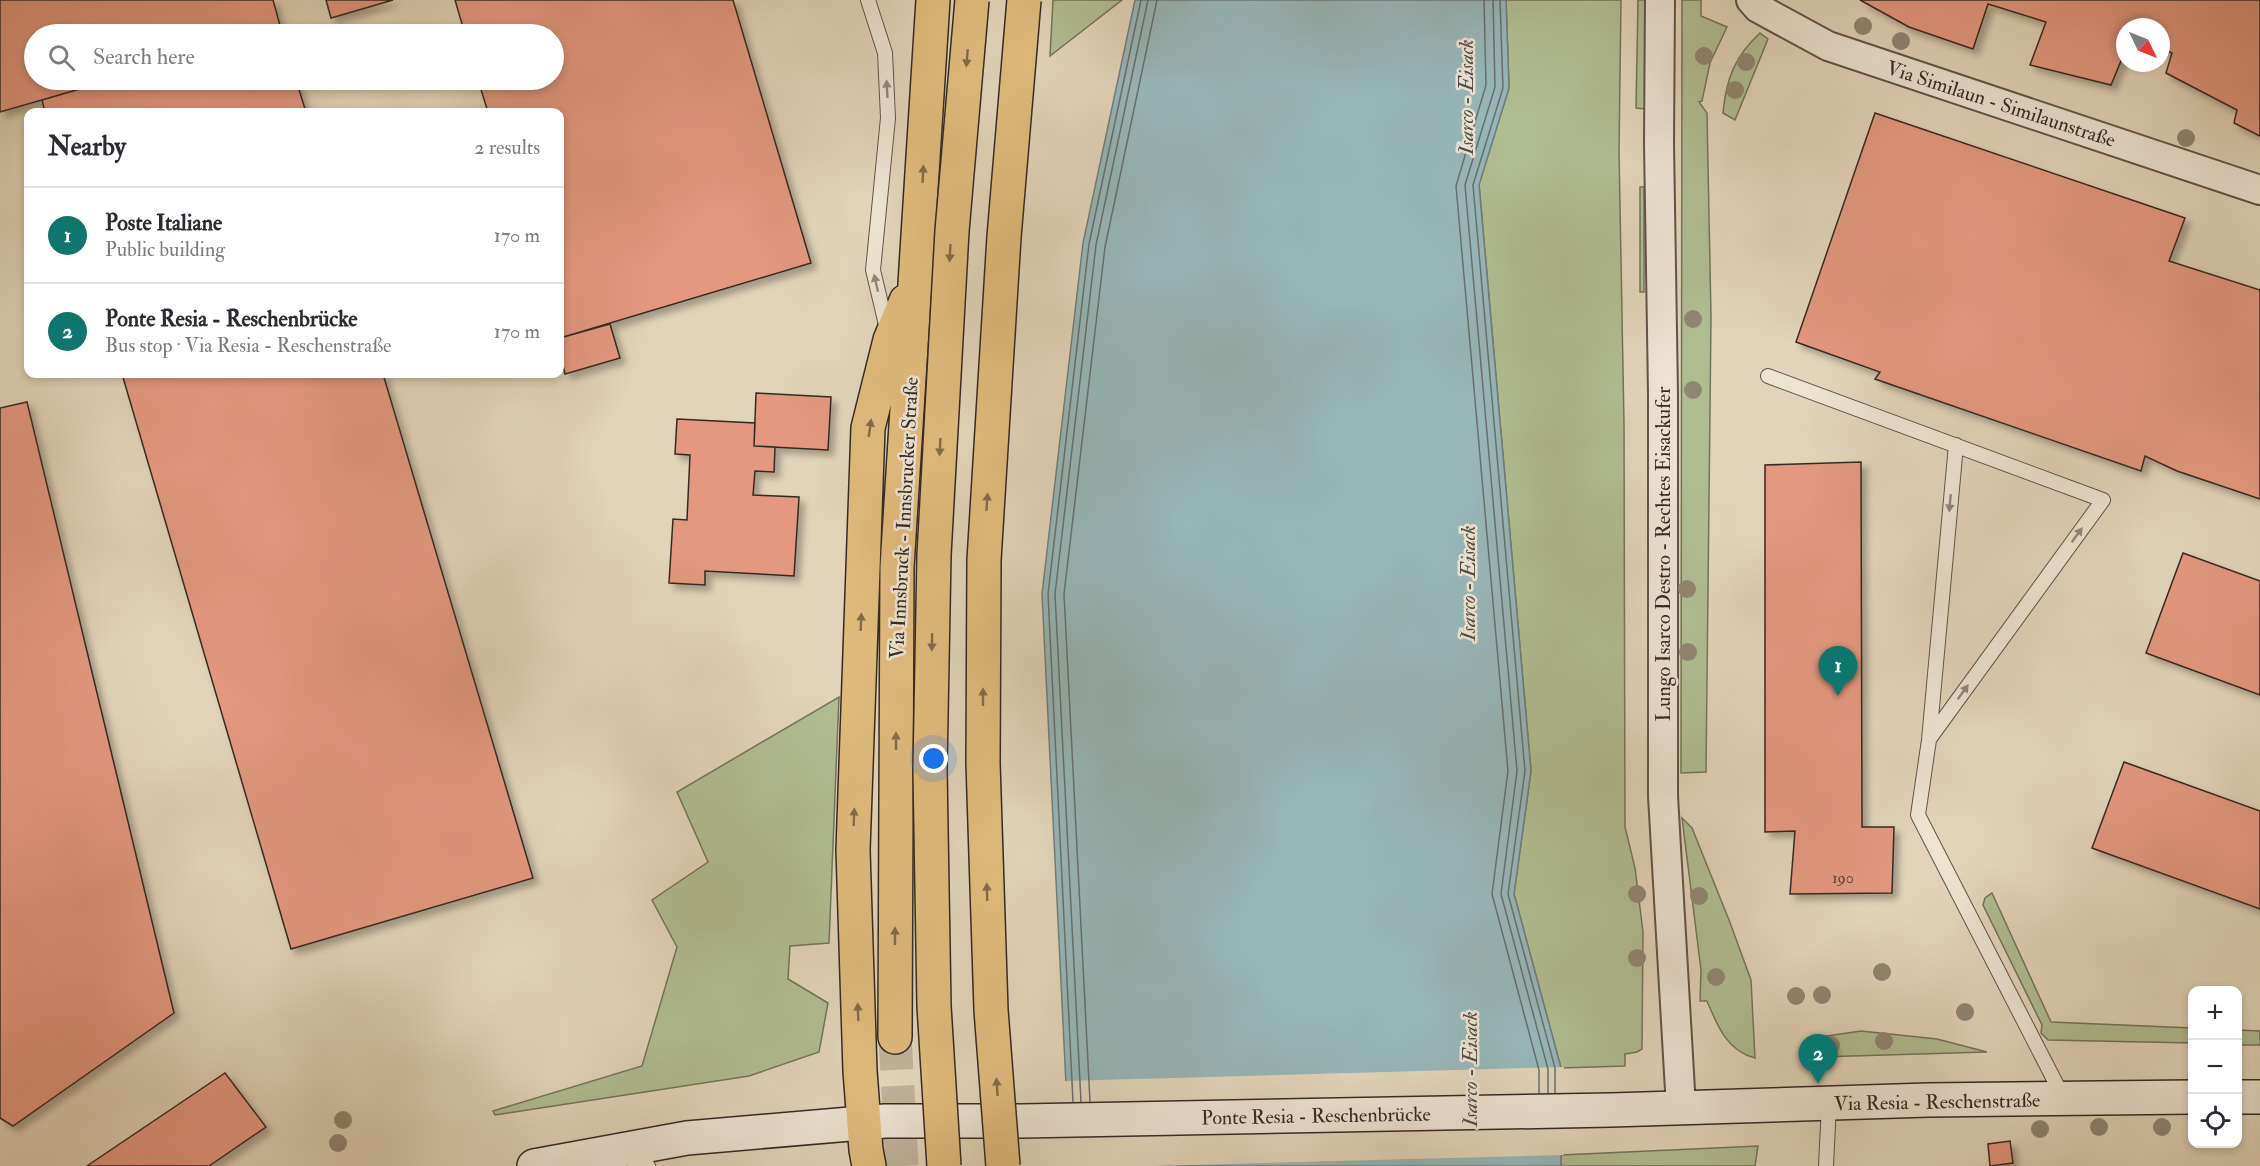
<!DOCTYPE html>
<meta charset="utf-8">
<style>
body{margin:0;font-family:"IM FELL Double Pica",serif;background:#f2f2f3;color:#2b2b33}
.controls{position:absolute;right:18px;bottom:18px;display:grid;overflow:hidden;border-radius:12px;box-shadow:0 3px 9px #0003}
.controls button{width:54px;height:54px;display:grid;place-items:center;padding:0;border:0;border-bottom:2px solid #e1e1e2;background:#fff;color:#2b2b33;font:30px sans-serif}
.compass{position:absolute;left:2116px;top:18px;width:54px;height:54px;border-radius:50%;background:#fff;box-shadow:0 3px 9px #0003;rotate:133deg}
.you{position:absolute;left:934px;top:759px;width:21px;height:21px;margin:-15px;border:4px solid #fff;border-radius:50%;background:#1a73e8;box-shadow:0 0 0 9px #1a73e833}
.badge{display:grid;place-items:center;width:39px;height:39px;border-radius:50%;background:#0f766e;color:#fff;font-size:20px;font-weight:700}
.pin{position:absolute;translate:-50% -50px;filter:drop-shadow(0 2px 3px #0008)}
.pin::after{content:'';position:absolute;top:32px;width:21px;height:18px;background:inherit;clip-path:polygon(0 0,100% 0,50% 100%)}
.list{margin:0;padding:0;list-style:none}
h2{display:flex;justify-content:space-between;align-items:center;height:78px;margin:0;padding:0 24px;font-size:26px}
h2 small{font-size:20px;font-weight:400;color:#7c7c81}
.list li{display:grid;grid-template-columns:39px 1fr auto;gap:18px;align-items:center;box-sizing:border-box;height:96px;padding:0 24px;border-top:2px solid #e1e1e2}
.list b{display:block;font-size:22px;white-space:nowrap}
.list p{margin:0;font-size:20px;white-space:nowrap;color:#7c7c81}
.list em{font-size:20px;font-style:normal;color:#7c7c81}
.icon{flex:none;width:33px;height:33px;fill:none;stroke:currentColor;stroke-width:2;stroke-linecap:round;stroke-linejoin:round}
.map{position:relative;flex:none;width:2260px;height:1166px;overflow:hidden}
.search{position:absolute;background:#fff;box-shadow:0 3px 9px #0003;left:24px;top:24px;width:540px;height:66px;display:flex;align-items:center;gap:15px;box-sizing:border-box;padding:0 21px;border-radius:33px;color:#7c7c81;font-size:22px}
.panel{position:absolute;background:#fff;box-shadow:0 3px 9px #0003;left:24px;top:108px;width:540px;height:270px;border-radius:12px}
.map>svg:first-child{display:block}
</style>
<div class="map">
<svg width="2260" height="1166" viewBox="0 0 2260 1166">
<defs>
<filter id="shadow"><feDropShadow dx="5.5" dy="5.5" stdDeviation="3" flood-color="#0004"/></filter>
</defs>
<rect width="100%" height="100%" fill="#e1d4b8"/>
<filter id="stains"><feTurbulence type="fractalNoise" baseFrequency=".00333" numOctaves="4"/><feColorMatrix values="0 0 0 0 .2 0 0 0 0 .09 0 0 0 0 .02 0 0 0 .5 -.17"/></filter>
<radialGradient id="worn" r=".72"><stop offset=".6" stop-color="#630" stop-opacity="0"/><stop offset="1" stop-color="#630" stop-opacity=".3"/></radialGradient>
<path fill="#b0bd91" stroke="#72745a" stroke-width="1.5" d="M1053,0H1122L1050,56Z
M1506,0H1621L1619,152L1624,424L1625,827L1635,868L1643,932L1642,1049L1637,1052L1625,1054V1066L1561,1068L1514,894L1531,771L1479,184L1509,88Z
M1638,0H1646L1645,109L1636,108Z
M1682,0H1701V16L1727,27L1710,63L1702,101L1699,102L1707,113L1711,317L1706,772L1681,773Z
M1760,33L1768,39L1735,120L1723,113C1726,79 1735,56 1760,33Z
M1640,187H1644V292H1640Z
M839,697L829,943L790,946L788,979L828,1003L819,1052L749,1076L495,1115L493,1111L642,1066L677,947L652,900L708,862L677,792Z
M1682,818L1692,828L1729,920L1751,980L1755,1058C1727,1051 1717,1025 1707,1001H1700L1701,970Z
M1992,893L2051,1022L2192,1028V1043L2048,1040L2041,1033L2042,1025L1983,905L1985,898Z
M2238,1030L2260,1031V1045H2238Z
M1861,1031L1937,1039L1987,1052L1819,1057L1820,1037Z
M1758,1146L1755,1166H1561V1155Z"/>
<path fill="#97b6b8" stroke="#707e7c" stroke-width="1.5" d="M1135,0H1506L1509,88L1479,185L1531,771L1514,894L1561,1068V1166H1070L1042,594L1083,243Z"/>
<path fill="#e1d4b8" d="M1564,1067V1155L1153,1166H1067L1063,1081Z"/>
<g fill="none" stroke-linecap="round" stroke-linejoin="round">
<path stroke="#66706e" stroke-width="1.5" d="M1484,0L1486,85L1456,186L1508,771L1492,894L1539,1070V1093
M1493,0L1495,87L1465,185L1517,771L1501,894L1548,1069V1093
M1500,0L1503,88L1473,185L1525,771L1508,894L1555,1068V1093
M1073,1102L1048,594L1089,244L1141,0
M1081,1102L1055,594L1096,245L1148,0
M1090,1102L1064,594L1105,247L1157,0"/>
</g>
<path fill="#e3987f" stroke="#352a23" stroke-width="1.5" filter="url(#shadow)" d="M0,0H273L281,29L264,34H34V80H111L0,112Z
M326,0H393L331,18Z
M455,0H733L811,263L560,338V112H488L478,80H554V34H465Z
M1860,0H2260V136L2234,123L2237,110L2166,73L2172,53L2161,49V27H2125V51L2111,85L2030,65L2046,22L1988,4L1973,49L1909,27Z
M281,29L283,34H264Z
M111,80H296L306,112H45L42,100Z
M1875,113L2185,218L2169,261L2260,290V499L2177,471L2145,456L2141,471L1875,379L1880,372L1796,342Z
M610,324L620,358L565,374L560,354V338Z
M122,374H383L533,878L291,949Z
M756,393L831,397L828,450L754,446Z
M27,402L174,1013L13,1126L0,1118V408Z
M677,419L755,423L754,446L775,447L774,472L755,471L753,495L799,497L794,576L705,571V585L669,583L673,519L687,520L690,455L675,454Z
M1861,462L1862,827H1894L1892,893L1790,894L1795,831L1765,832V465Z
M2183,553L2260,581V695L2146,653Z
M2124,762L2260,811V909L2092,848Z
M225,1073L266,1127L209,1166H87Z
M2010,1141L2013,1163L1990,1166L1988,1144Z"/>
<g fill="none" stroke-linecap="round" stroke-linejoin="round">
<path stroke="#bfb29a" stroke-width="33" stroke-dasharray="33 16" stroke-linecap="butt" d="M895,1037L902,1166"/>
<g stroke="#605448" stroke-width="16">
<path id="service" d="M868,0L885,53L888,118L873,270L887,329
M1768,376L2103,500L1930,738
M1956,445L1929,740L1918,815L2063,1097
M625,1157L648,1166
M1826,1166L1829,1104"/>
</g>
<g stroke="#605448" stroke-width="32">
<path id="minor" d="M1660,0L1659,143L1663,394V796L1681,1108
M1751,0L1758,8L1828,46L2260,190"/>
</g>
<g stroke="#352a23" stroke-width="36">
<path id="secondary" d="M2238,1097H2260
M534,1166L687,1138L885,1121H1022L1611,1110L1928,1100L2192,1097"/>
</g>
<g stroke="#352a23" stroke-width="36">
<path id="primary" d="M895,1037L897,567L933,0
M869,1166L866,1150L860,1071L853,850L868,428L890,340L906,301"/>
</g>
<use href="#service" stroke="#ece3d1" stroke-width="14"/>
<use href="#minor" stroke="#ece3d1" stroke-width="28"/>
<use href="#secondary" stroke="#ece3d1" stroke-width="33"/>
<use href="#primary" stroke="#e0ba7c" stroke-width="33"/>
<g stroke="#352a23" stroke-width="36" stroke-linecap="butt">
<path id="motorway-bridge" d="M944,1166L934,1006L930,769L934,555L952,231L972,0
M1003,1166L991,1010L983,763L984,560L1004,237L1024,0"/>
</g>
<use href="#motorway-bridge" stroke="#e0ba7c" stroke-width="33"/>
</g>
<g fill="#908672">
<circle cx="1863" cy="26" r="9"/>
<circle cx="1901" cy="41" r="9"/>
<circle cx="1704" cy="56" r="9"/>
<circle cx="1746" cy="62" r="9"/>
<circle cx="1735" cy="90" r="9"/>
<circle cx="2186" cy="138" r="9"/>
<circle cx="1693" cy="319" r="9"/>
<circle cx="1693" cy="390" r="9"/>
<circle cx="1687" cy="589" r="9"/>
<circle cx="1688" cy="652" r="9"/>
<circle cx="1637" cy="894" r="9"/>
<circle cx="1699" cy="896" r="9"/>
<circle cx="1637" cy="958" r="9"/>
<circle cx="1882" cy="972" r="9"/>
<circle cx="1716" cy="977" r="9"/>
<circle cx="1822" cy="995" r="9"/>
<circle cx="1796" cy="996" r="9"/>
<circle cx="1965" cy="1012" r="9"/>
<circle cx="1884" cy="1041" r="9"/>
<circle cx="1831" cy="1045" r="9"/>
<circle cx="343" cy="1120" r="9"/>
<circle cx="2099" cy="1127" r="9"/>
<circle cx="2162" cy="1127" r="9"/>
<circle cx="2040" cy="1129" r="9"/>
<circle cx="338" cy="1143" r="9"/>
</g>
<defs><path id="oneway-solid" d="M-6-.8H1V-3.2L6.5 0L1 3.2V.8H-6Z" transform="scale(1.5)"/></defs>
<g fill="#826b4b">
<use href="#oneway-solid" transform="translate(967 58) rotate(95)"/>
<use href="#oneway-solid" transform="translate(923 174) rotate(-87)"/>
<use href="#oneway-solid" transform="translate(950 253) rotate(93)"/>
<use href="#oneway-solid" transform="translate(870 428) rotate(-82)"/>
<use href="#oneway-solid" transform="translate(940 447) rotate(93)"/>
<use href="#oneway-solid" transform="translate(987 502) rotate(-86)"/>
<use href="#oneway-solid" transform="translate(861 622) rotate(-88)"/>
<use href="#oneway-solid" transform="translate(932 642) rotate(91)"/>
<use href="#oneway-solid" transform="translate(983 697) rotate(-90)"/>
<use href="#oneway-solid" transform="translate(896 741) rotate(-90)"/>
<use href="#oneway-solid" transform="translate(854 817) rotate(-88)"/>
<use href="#oneway-solid" transform="translate(987 892) rotate(-92)"/>
<use href="#oneway-solid" transform="translate(895 936) rotate(-90)"/>
<use href="#oneway-solid" transform="translate(858 1012) rotate(-92)"/>
<use href="#oneway-solid" transform="translate(997 1087) rotate(-94)"/>
</g>
<g fill="#90867a">
<use href="#oneway-solid" transform="translate(887 89) rotate(-93)"/>
<use href="#oneway-solid" transform="translate(876 283) rotate(-103)"/>
<use href="#oneway-solid" transform="translate(1950 503) rotate(95)"/>
<use href="#oneway-solid" transform="translate(2077 535) rotate(-54)"/>
<use href="#oneway-solid" transform="translate(1963 692) rotate(-54)"/>
</g>
<g text-anchor="middle" dominant-baseline="central" stroke-width="5" stroke-linejoin="round" paint-order="stroke">
<g font-size="16" fill="#60463a">
<text x="1843" y="878">190</text>
</g>
<g font-size="20" fill="#352a23" stroke="#ece3d1">
<text transform="translate(2001 104) rotate(18)">Via Similaun - Similaunstraße</text>
<text transform="translate(904 518) rotate(-87)">Via Innsbruck - Innsbrucker Straße</text>
<text transform="translate(1663 554) rotate(-90)">Lungo Isarco Destro - Rechtes Eisackufer</text>
<text transform="translate(1937 1102) rotate(-1)">Via Resia - Reschenstraße</text>
<text transform="translate(1316 1116) rotate(-1)">Ponte Resia - Reschenbrücke</text>
</g>
<g font-size="21" font-style="italic" fill="#4e4d48" stroke="#ece3d1">
<text transform="translate(1466 97) rotate(-90)">Isarco - Eisack</text>
<text transform="translate(1468 583) rotate(-90)">Isarco - Eisack</text>
<text transform="translate(1470 1069) rotate(-90)">Isarco - Eisack</text>
</g>
</g>
<rect width="100%" height="100%" filter="url(#stains)"/>
<rect width="100%" height="100%" fill="url(#worn)"/>
</svg>
<div class="controls">
<button>+</button>
<button>−</button>
<button><svg class="icon" aria-label="locate" viewBox="0 0 24 24"><circle cx="12" cy="12" r="6"/><path d="M12 2v4M12 18v4M2 12h4M18 12h4"/></svg></button>
</div>
<svg class="compass" viewBox="-18 -18 36 36"><path d="M0-13l5 13h-10z" fill="#e53935"/><path d="M0 13l5-13h-10z" fill="#7c7c81"/></svg>
<div class="you"></div>
<div class="pin badge" style="left:1838px;top:696px">1</div>
<div class="pin badge" style="left:1818px;top:1084px">2</div>
<div class="search"><svg class="icon" aria-label="search" viewBox="0 0 24 24"><circle cx="10" cy="10" r="6"/><path d="M15 15l6 6"/></svg>Search here</div>
<section class="panel">
<h2>Nearby<small>2 results</small></h2>
<ul class="list">
<li><span class="badge">1</span><div><b>Poste Italiane</b><p>Public building</p></div><em>170 m</em></li>
<li><span class="badge">2</span><div><b>Ponte Resia - Reschenbrücke</b><p>Bus stop · Via Resia - Reschenstraße</p></div><em>170 m</em></li>
</ul>
</section>
</div>
